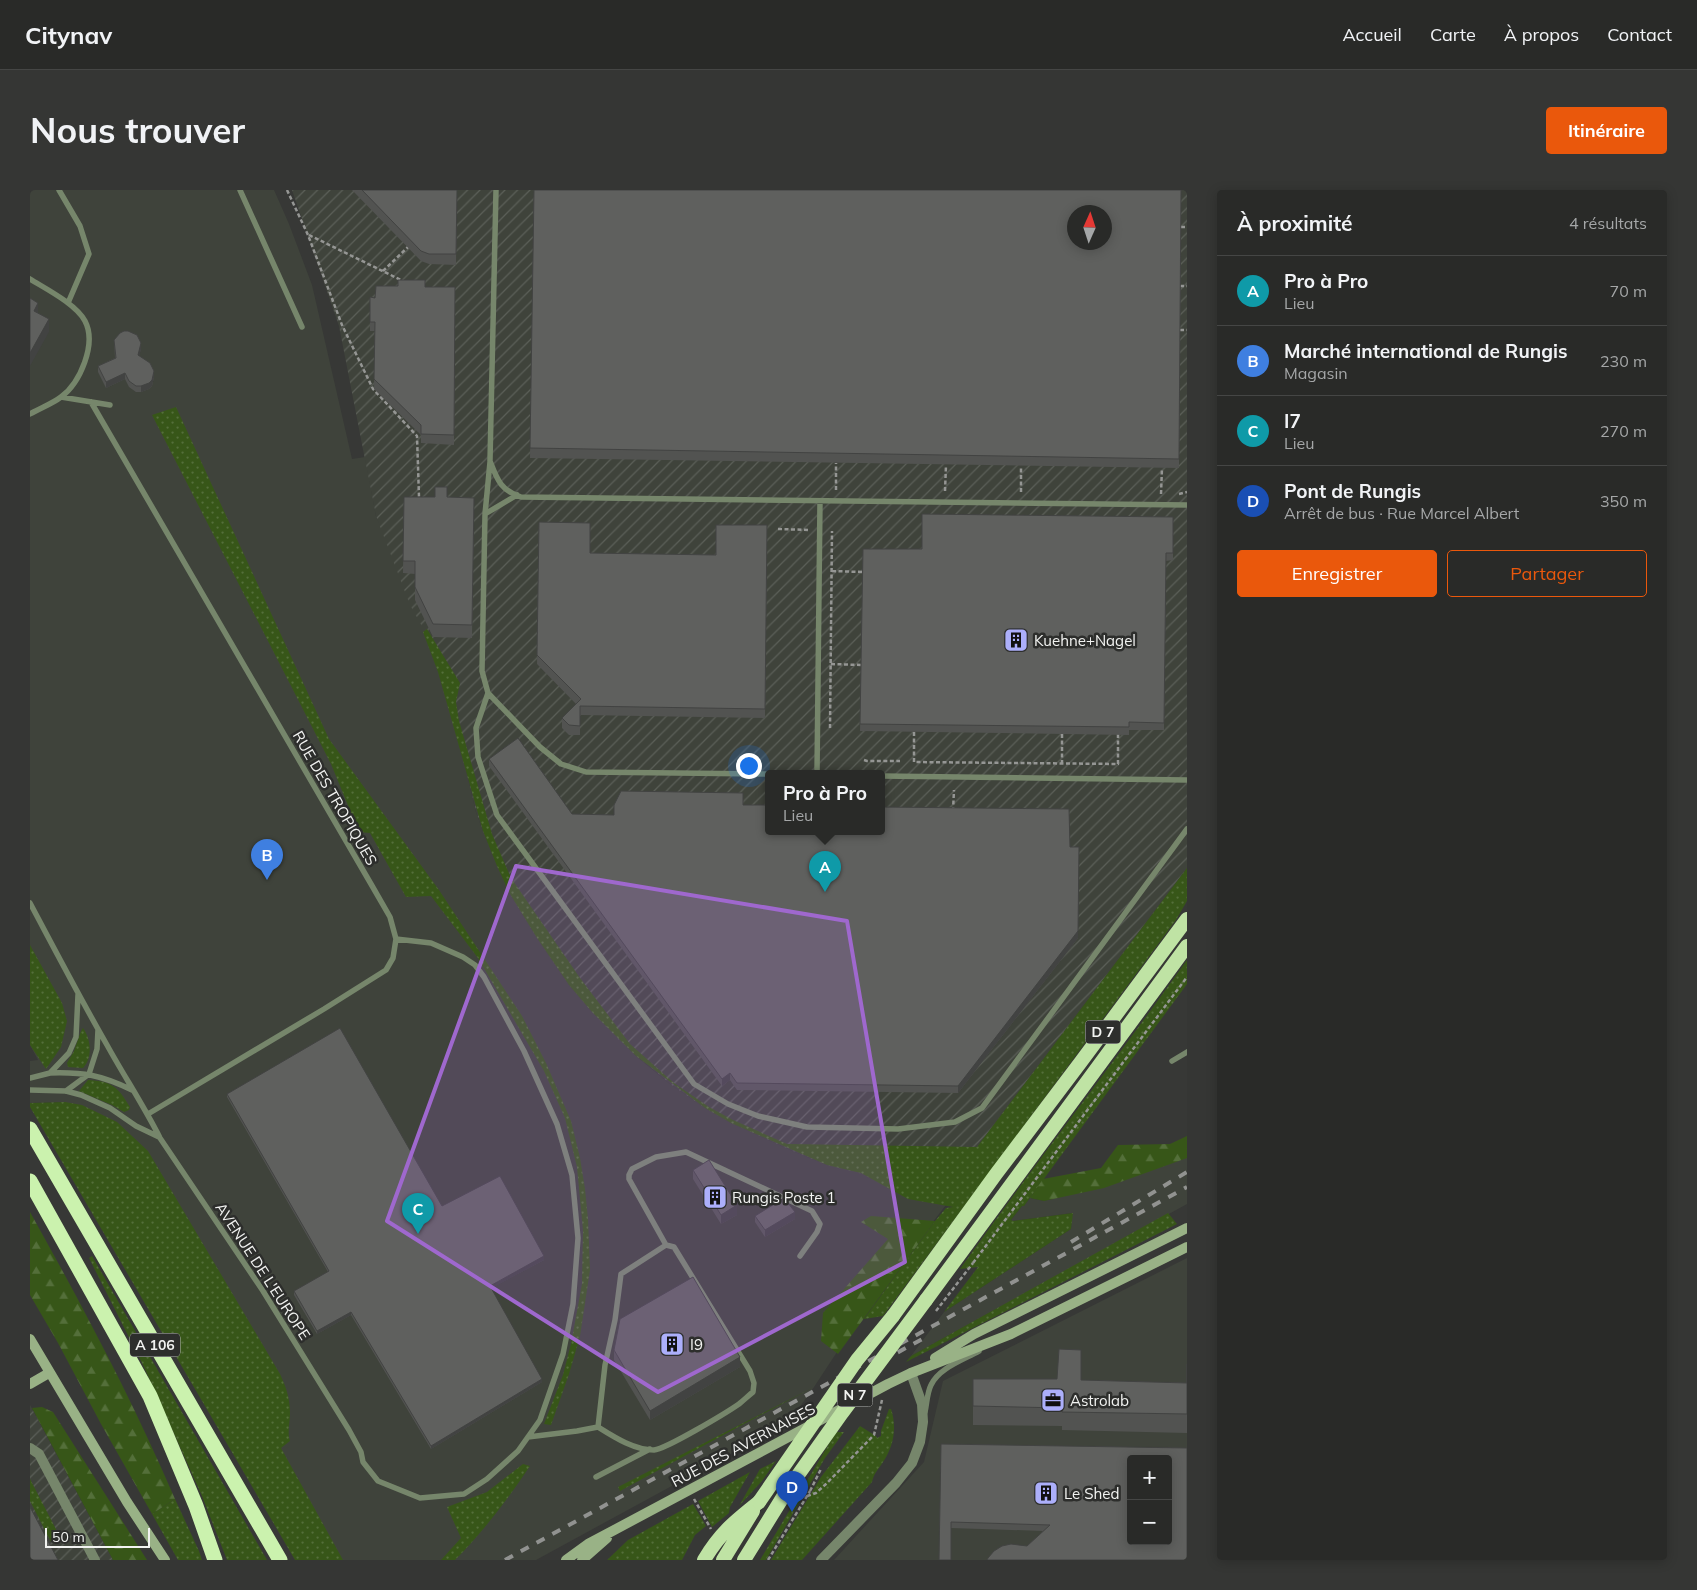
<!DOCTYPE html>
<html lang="fr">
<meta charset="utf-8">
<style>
body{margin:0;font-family:Mulish,sans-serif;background:#353634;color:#f1f3f6}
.controls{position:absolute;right:15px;bottom:15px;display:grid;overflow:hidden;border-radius:5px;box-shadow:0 2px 12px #0003}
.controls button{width:45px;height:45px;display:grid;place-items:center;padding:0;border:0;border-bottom:1px solid #454645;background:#292a28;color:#f1f3f6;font:25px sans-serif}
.compass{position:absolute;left:1037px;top:15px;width:45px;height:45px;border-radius:50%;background:#292a28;box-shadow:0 2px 12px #0003;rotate:3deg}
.scale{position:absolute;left:15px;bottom:12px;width:105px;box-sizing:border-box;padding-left:5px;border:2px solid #f2f3f1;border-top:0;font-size:14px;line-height:18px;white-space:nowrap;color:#f2f3f1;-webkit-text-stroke:4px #2d2e2c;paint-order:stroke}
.you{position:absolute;left:718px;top:575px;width:18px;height:18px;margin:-12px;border:4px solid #fff;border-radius:50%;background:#1a73e8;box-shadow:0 0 0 8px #1a73e833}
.badge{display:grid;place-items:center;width:32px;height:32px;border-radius:50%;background:#ea580c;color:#fff;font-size:16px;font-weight:700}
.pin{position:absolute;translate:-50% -41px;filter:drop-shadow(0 1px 2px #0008)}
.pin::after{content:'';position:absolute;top:26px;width:18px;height:15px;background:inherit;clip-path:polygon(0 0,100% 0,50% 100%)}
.popup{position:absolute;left:735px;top:580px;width:120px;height:65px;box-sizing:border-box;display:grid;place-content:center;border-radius:5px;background:#292a28;filter:drop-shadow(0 1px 4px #0005);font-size:16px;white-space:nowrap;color:#a5a7a8}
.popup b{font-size:19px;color:#f1f3f6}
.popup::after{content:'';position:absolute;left:50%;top:100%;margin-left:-10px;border:10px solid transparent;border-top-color:#292a28}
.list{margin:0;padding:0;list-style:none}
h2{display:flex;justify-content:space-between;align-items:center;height:65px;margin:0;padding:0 20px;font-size:21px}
h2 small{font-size:16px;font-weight:400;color:#a5a7a8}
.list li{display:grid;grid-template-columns:32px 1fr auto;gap:15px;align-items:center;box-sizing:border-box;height:70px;padding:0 20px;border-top:1px solid #454645}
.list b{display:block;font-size:19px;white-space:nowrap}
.list p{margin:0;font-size:16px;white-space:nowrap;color:#a5a7a8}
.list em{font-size:16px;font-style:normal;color:#a5a7a8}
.actions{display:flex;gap:10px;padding:15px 20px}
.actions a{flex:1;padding:11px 0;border:1px solid #ea580c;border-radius:5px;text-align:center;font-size:18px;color:#ea580c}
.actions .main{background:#ea580c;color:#fff}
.map{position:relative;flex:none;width:1157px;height:1370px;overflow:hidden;border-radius:5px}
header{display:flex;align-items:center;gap:30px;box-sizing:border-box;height:70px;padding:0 25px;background:#292a28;border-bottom:1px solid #454645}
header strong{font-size:24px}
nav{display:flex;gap:28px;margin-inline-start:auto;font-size:18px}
.intro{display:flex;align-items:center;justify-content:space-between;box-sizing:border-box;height:120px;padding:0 30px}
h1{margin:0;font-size:35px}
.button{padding:12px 22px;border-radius:5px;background:#ea580c;color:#fff;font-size:18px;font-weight:700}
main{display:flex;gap:30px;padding:0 30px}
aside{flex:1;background:#292a28;border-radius:5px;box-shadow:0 2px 12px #0003}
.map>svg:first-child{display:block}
</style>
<header>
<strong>Citynav</strong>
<nav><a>Accueil</a><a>Carte</a><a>À propos</a><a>Contact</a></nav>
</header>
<div class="intro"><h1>Nous trouver</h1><a class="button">Itinéraire</a></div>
<main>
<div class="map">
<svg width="1157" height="1370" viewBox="0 0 1157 1370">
<defs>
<pattern id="industrial-furrows" width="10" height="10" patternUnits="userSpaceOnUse" patternTransform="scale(1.25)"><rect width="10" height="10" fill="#3f433b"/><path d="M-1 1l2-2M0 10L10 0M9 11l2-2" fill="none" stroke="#5b5f58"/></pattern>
<pattern id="grass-dots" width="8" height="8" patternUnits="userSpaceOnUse" patternTransform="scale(1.25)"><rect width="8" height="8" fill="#375618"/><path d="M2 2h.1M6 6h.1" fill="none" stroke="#546f3a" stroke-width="1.8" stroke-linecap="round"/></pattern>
<pattern id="forest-firs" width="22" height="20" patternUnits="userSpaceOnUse" patternTransform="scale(1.25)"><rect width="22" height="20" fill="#375618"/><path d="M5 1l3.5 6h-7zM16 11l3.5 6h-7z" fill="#546f3a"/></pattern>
</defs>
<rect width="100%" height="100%" fill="#373836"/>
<path fill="#3f433b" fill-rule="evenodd" d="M0,0H244L259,34L282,95L322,269L335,267L346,326L403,456L430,555L446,622L453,641L480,704L507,748L539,795L562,822L606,866L640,894L675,918L701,933L765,962L797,975L932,994L830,1127L784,1197L759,1232L506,1370H291L35,912L0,913V871L8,870L0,855Z
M1157,965V1014L881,1166L914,1122L1041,1039L1042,1023L982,1031L981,1030L992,1016H994L1000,1008L1014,1011Z
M1157,1068V1370H804L894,1272L913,1191ZM1101,1269H1138V1351H1101Z"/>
<path fill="url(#industrial-furrows)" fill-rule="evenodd" d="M262,0H1157V678L918,996L869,993L797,975L765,962L701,933L675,918L640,894L588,849L562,822L539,795L507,748L480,704L453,641L446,622L430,555L403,456L380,415L346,326L309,136ZM1044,22H1074V52H1044ZM739,583H851V641H739Z
M0,1215L83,1370H0Z"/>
<path fill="url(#grass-dots)" d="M146,217L299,549L409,700L492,826L516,873L541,931L550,968L555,999L558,1029L560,1080L550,1146L539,1184L521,1235L514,1234L533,1185L541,1154L552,1094L553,1040L547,977L535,928L514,881L448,768L401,706L376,707L340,643L329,642L301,574L122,225Z
M397,439L430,493L426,512L429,531L462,644L481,688L550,788L600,854L644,893L679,917L703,930L757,954L947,957L1157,678V711L1146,730L853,1126L834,1129L905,1031L916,1018L923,1017L878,1009L831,983L797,975L701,933L675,918L606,866L562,822L539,795L507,748L480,704L467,676L453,641L408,482L393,442Z
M0,755L32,813L37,831L31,857L16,879L0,855Z
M1157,770V794L994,1016H992L981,1030L983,1031L1043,1023L1041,1039L914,1122L948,1077L930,1079C1004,975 1083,874 1157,770Z
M53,838C61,849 63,868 53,878L38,877L37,873L44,861L51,841Z
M58,890C82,891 88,897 100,917L99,920L94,922L82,915L49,901Z
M35,912L52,915L87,932L118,961L250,1184C256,1197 260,1208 260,1223C260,1233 257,1242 260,1251L251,1258L313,1370H265L0,917V913Z
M1138,1023L1147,1034L876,1172L881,1166Z
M62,1066L237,1370H197L172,1306L114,1177L59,1068Z
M784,1197L710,1236L590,1301L588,1297Z
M859,1219H861C867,1237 864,1256 853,1272C848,1280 844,1283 842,1292L772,1370H741L791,1287L830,1236L846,1246L847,1248L851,1246V1241Z
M806,1242H814L795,1268L736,1370H730Z
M746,1271L732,1291L709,1316L730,1279Z
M493,1274L500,1276C478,1309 453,1342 425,1370H411L431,1348L417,1317L457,1302Z
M720,1282L700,1317L699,1323L682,1337L668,1311Z
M0,1289L30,1347L21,1352L0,1311Z
M145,1309L169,1361L172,1370H148L122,1324Z
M663,1314L676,1336L665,1345L652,1370H577L598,1350Z"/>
<path fill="url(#forest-firs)" d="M1157,946V968L1074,998L1014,1011L1000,1008L1013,989L1071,978L1088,955L1140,954Z
M0,1022C52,1115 103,1211 145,1309L122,1324L71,1234L28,1153L0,1105Z
M841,1026L905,1031L808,1164L791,1151L793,1123L858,1049L831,1032Z
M12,1217L23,1222L117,1370H83L2,1218Z"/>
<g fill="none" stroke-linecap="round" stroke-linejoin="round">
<path stroke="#959694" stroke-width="2.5" stroke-dasharray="4 2.5" stroke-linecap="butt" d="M257,0L278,45L312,135L343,199L387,246L389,307
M1151,37H1157
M279,45L373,91
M353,81L378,57
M1150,96H1157
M1150,140H1157
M806,300V273
M915,301L916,275
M991,302V276
M1131,304L1132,278
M1149,304L1157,302
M748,339L780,340
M802,381L833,382
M801,474L831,475
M800,538L802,341
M884,542V572L1088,574V544
M834,570L837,571H870
M1032,574V544
M923,621L924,600
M943,1073L1157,787
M777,1306L786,1303L796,1294L844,1245L852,1210
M664,1309L681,1339
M738,1370L780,1301"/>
<path stroke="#76866b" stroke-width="5.5" d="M29,0L50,36L59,64L38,113
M210,0L272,137
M466,0L460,271C467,289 470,300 491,307L1157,315
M0,89C16,99 46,114 55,131C67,154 50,193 31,207C22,214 10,218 0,224
M31,207L80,215
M61,212L341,694L360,727L366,749L363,768L356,780L294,819L118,924
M460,272L455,324L452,481L458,503L510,557L531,574L556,582L739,584
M455,324L487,305
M458,503L446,538L448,567L467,625L664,894L698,914L728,926L777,937L868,939L925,932L952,918L1157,639
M787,583L790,311
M851,586L1157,590
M0,713C25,760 50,808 77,855C94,886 114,916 130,948L233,1101L319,1240L331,1262L333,1272L348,1291L390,1308L434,1304L457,1289L488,1261L510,1230L533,1164L543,1114L548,1048L542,985L527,934L494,861L454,787L445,775L433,767L401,753L366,749
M1142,871L1157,862
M20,883C54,882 71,885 102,900
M0,888L20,883L39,863L46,847L48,805
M0,900L36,901L51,905L80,918L106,936L129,947
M36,901L59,884L67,859L68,840
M636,1055L599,989V985L602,979L626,967L656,962L782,1021L790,1034L787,1042L770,1066
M895,1222C897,1213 897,1203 901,1195C909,1178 933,1170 949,1161
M498,1247L547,1241L568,1237C584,1247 604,1260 624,1260C636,1259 696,1223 709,1214C714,1210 718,1206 723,1202L724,1193L720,1181L644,1057L636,1055L591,1084L585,1130L575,1175L568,1237
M566,1287L620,1259"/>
<path stroke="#76866b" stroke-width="10" d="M0,1258L9,1264L65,1370
M791,1370L866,1293L882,1273L890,1252L893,1232L892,1214L881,1183"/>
<path stroke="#99b286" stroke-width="10" d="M0,1149L97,1312L135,1370
M905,1168L944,1144L1157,1038
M0,1194L19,1183
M536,1370L558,1354L858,1194L881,1183L981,1144L1157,1057
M552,1370L577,1348"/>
<path stroke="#bfe3a4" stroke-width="14" d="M896,1110L1157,756
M863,1126L966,984L1050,873L1157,729
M674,1370C690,1343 705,1331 729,1312
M693,1370L723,1321
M714,1370L756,1302"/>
<path stroke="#cbf2ae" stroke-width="15" d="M0,939L250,1370
M0,991L120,1206L166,1316L185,1370"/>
<path stroke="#919290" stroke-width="4" stroke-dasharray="9 9" stroke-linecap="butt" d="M1041,1052L1157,982
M852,1171L896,1147
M475,1370L1157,997"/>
<path stroke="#959694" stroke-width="2.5" stroke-dasharray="4 2.5" stroke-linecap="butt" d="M906,1121L943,1073
M780,1301L791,1279"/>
<path stroke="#bfe3a4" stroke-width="14" d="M756,1302L812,1223L896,1110
M729,1312L827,1170L863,1126"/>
</g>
<path fill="#525351" d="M322,0H427L426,75L399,74L391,71Z
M504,0H1151L1149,278L500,268Z
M395,97H425L424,255L391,253V245L344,199L345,141H340V107L345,108Z
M84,150L111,159L109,166L124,187L122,196L119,199L111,202H106L99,197L95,189L76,198L68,182V176L85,168Z
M374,307L444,308L442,448L403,447L385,410V384L373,383Z
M1143,327V370L1136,371L1134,540H1099V545L830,541L833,359H892Z
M509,332L560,363L686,365L737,335L735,528L550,525V545H539L532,538V528L546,514L507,474Z
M459,569L542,624L584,625L713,615L739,641L1040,657L1048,748L928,903L707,900L700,890L692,896L459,576Z
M197,904L514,1070L461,1098L512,1192L401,1259L321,1125L287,1144L264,1105V1101L298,1082L197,907Z
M663,980L707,1025L691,1034L663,989Z
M725,1026L765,1029L735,1047L725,1032Z
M584,1160L710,1177L620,1230L584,1170Z
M1157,1174V1243L1032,1240V1236L943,1235V1189L1051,1190L1157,1193Z
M911,1254L1157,1370L997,1356L1013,1341L921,1338Z"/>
<path fill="#424342" d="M8,113V125L4,121Z
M19,129V142L0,176V163Z
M111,153V159L108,171V165Z
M124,181V187L122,196L119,199L111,202V196Z
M95,183V189L76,198V192Z
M1049,657L1048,748L928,903V896Z
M700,883V890L692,896V889Z
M707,1015V1025L691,1034V1025Z
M765,1022V1029L735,1047V1040Z
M514,1066V1070L460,1099V1096Z
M321,1122V1125L287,1144V1141Z
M710,1167V1177L620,1230V1221Z
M512,1189V1192L401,1259V1256Z"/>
<path fill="#5f605e" stroke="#424342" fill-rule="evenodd" d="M332,0H427L426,64H399L391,61Z
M504,0H1151L1149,269L500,258ZM1044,22H1074V52H1044Z
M368,90H395V97H425L424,245L391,244V235L344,189L345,132H340V107L345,108L346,96H368Z
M0,108L8,113L4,121L19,129L0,163Z
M94,141H98L107,145L111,153L108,165L120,173L124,181L122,190L119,193L111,196H106L99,191L95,183L76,192L68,176L86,168L84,150L90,143Z
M405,297H417V307L444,308L442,435L403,434L385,397V371H373L374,307H405Z
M892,324L1143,327V363H1136L1134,533L1099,532V537L830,534L833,359H892Z
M509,332L560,333V363L686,365V335H737L735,519L550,516V536L539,535L532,528L551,509L507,465Z
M488,548L542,624L584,625V615L591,601L713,603V615H739V641H851V617L1039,619L1040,657H1049L1048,741L928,896L707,893L700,883L692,889L459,569Z
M310,838L412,1016L470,986L514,1066L460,1096L512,1189L401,1256L321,1122L287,1141L264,1101L299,1081L197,904Z
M679,970L707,1015L691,1025L663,980Z
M754,1008L765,1022L735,1040L725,1026Z
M663,1087L710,1167L620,1221L584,1160L590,1129Z
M1029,1159L1051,1160V1190L1157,1193V1174V1224L1032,1222V1218L943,1216V1189H1027Z
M911,1254L1157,1258V1370H957L958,1368L964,1361L972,1356L981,1354L997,1356L1020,1335L921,1332V1370H909ZM1101,1269H1138V1351H1101Z
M0,1317L28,1370H0Z"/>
<path fill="#9f68ce" fill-opacity="0.2" stroke="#9f68ce" stroke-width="4" stroke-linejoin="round" d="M486,676L817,731L875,1072L628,1202L357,1031Z"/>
<defs>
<g id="building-square" transform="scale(1.25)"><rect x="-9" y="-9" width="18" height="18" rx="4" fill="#acaffb" stroke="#2d2e2c"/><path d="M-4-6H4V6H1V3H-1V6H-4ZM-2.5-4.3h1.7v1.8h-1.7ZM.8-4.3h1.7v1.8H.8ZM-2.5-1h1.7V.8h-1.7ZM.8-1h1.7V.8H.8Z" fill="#111"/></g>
<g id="office-square" transform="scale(1.25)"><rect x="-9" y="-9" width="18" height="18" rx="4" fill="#acaffb" stroke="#2d2e2c"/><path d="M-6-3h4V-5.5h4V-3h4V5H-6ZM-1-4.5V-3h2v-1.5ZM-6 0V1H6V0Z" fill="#111"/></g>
</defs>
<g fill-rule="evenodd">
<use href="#building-square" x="986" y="450"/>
<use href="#building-square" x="685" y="1007"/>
<use href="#building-square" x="642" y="1154"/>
<use href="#office-square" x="1023" y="1210"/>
<use href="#building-square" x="1016" y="1303"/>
</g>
<g text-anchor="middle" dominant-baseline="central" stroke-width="5" stroke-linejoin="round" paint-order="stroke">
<g fill="#2d2e2c" stroke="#b7b8b6" stroke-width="1">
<rect x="1055.5" y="830.5" width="35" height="23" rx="4"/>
<rect x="100" y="1143.5" width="50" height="23" rx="4"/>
<rect x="807.5" y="1193.5" width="35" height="23" rx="4"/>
</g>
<g font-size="14" font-weight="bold" fill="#f2f3f1">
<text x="1073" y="842">D 7</text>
<text x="125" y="1155">A 106</text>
<text x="825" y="1205">N 7</text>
</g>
<g font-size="15" fill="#f2f3f1" stroke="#2d2e2c" text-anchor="start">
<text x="1004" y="450">Kuehne+Nagel</text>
<text x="702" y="1007">Rungis Poste 1</text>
<text x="660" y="1154">I9</text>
<text x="1040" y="1210">Astrolab</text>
<text x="1034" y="1303">Le Shed</text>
</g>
<g font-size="15" fill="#f2f3f1" stroke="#2d2e2c">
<text transform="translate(305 608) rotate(60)">RUE DES TROPIQUES</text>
<text transform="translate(233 1081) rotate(57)">AVENUE DE L'EUROPE</text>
<text transform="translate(713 1255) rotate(-28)">RUE DES AVERNAISES</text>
</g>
</g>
</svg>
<div class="controls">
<button>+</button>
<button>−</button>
</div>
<svg class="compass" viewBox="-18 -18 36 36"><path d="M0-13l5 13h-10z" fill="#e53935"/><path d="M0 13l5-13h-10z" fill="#a5a7a8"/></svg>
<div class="scale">50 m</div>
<div class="you"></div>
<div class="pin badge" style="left:795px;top:702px;background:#0f9aa8">A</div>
<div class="popup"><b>Pro à Pro</b>Lieu</div>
<div class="pin badge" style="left:237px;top:690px;background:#3f7fe0">B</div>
<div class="pin badge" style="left:388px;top:1044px;background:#0f9aa8">C</div>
<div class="pin badge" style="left:762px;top:1322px;background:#1a4fb4">D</div>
</div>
<aside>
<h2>À proximité<small>4 résultats</small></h2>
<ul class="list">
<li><span class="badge" style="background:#0f9aa8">A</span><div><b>Pro à Pro</b><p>Lieu</p></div><em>70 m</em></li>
<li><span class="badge" style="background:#3f7fe0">B</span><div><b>Marché international de Rungis</b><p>Magasin</p></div><em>230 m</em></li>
<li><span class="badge" style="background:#0f9aa8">C</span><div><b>I7</b><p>Lieu</p></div><em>270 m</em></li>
<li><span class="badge" style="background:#1a4fb4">D</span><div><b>Pont de Rungis</b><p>Arrêt de bus · Rue Marcel Albert</p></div><em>350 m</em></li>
</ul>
<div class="actions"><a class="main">Enregistrer</a><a>Partager</a></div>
</aside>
</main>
